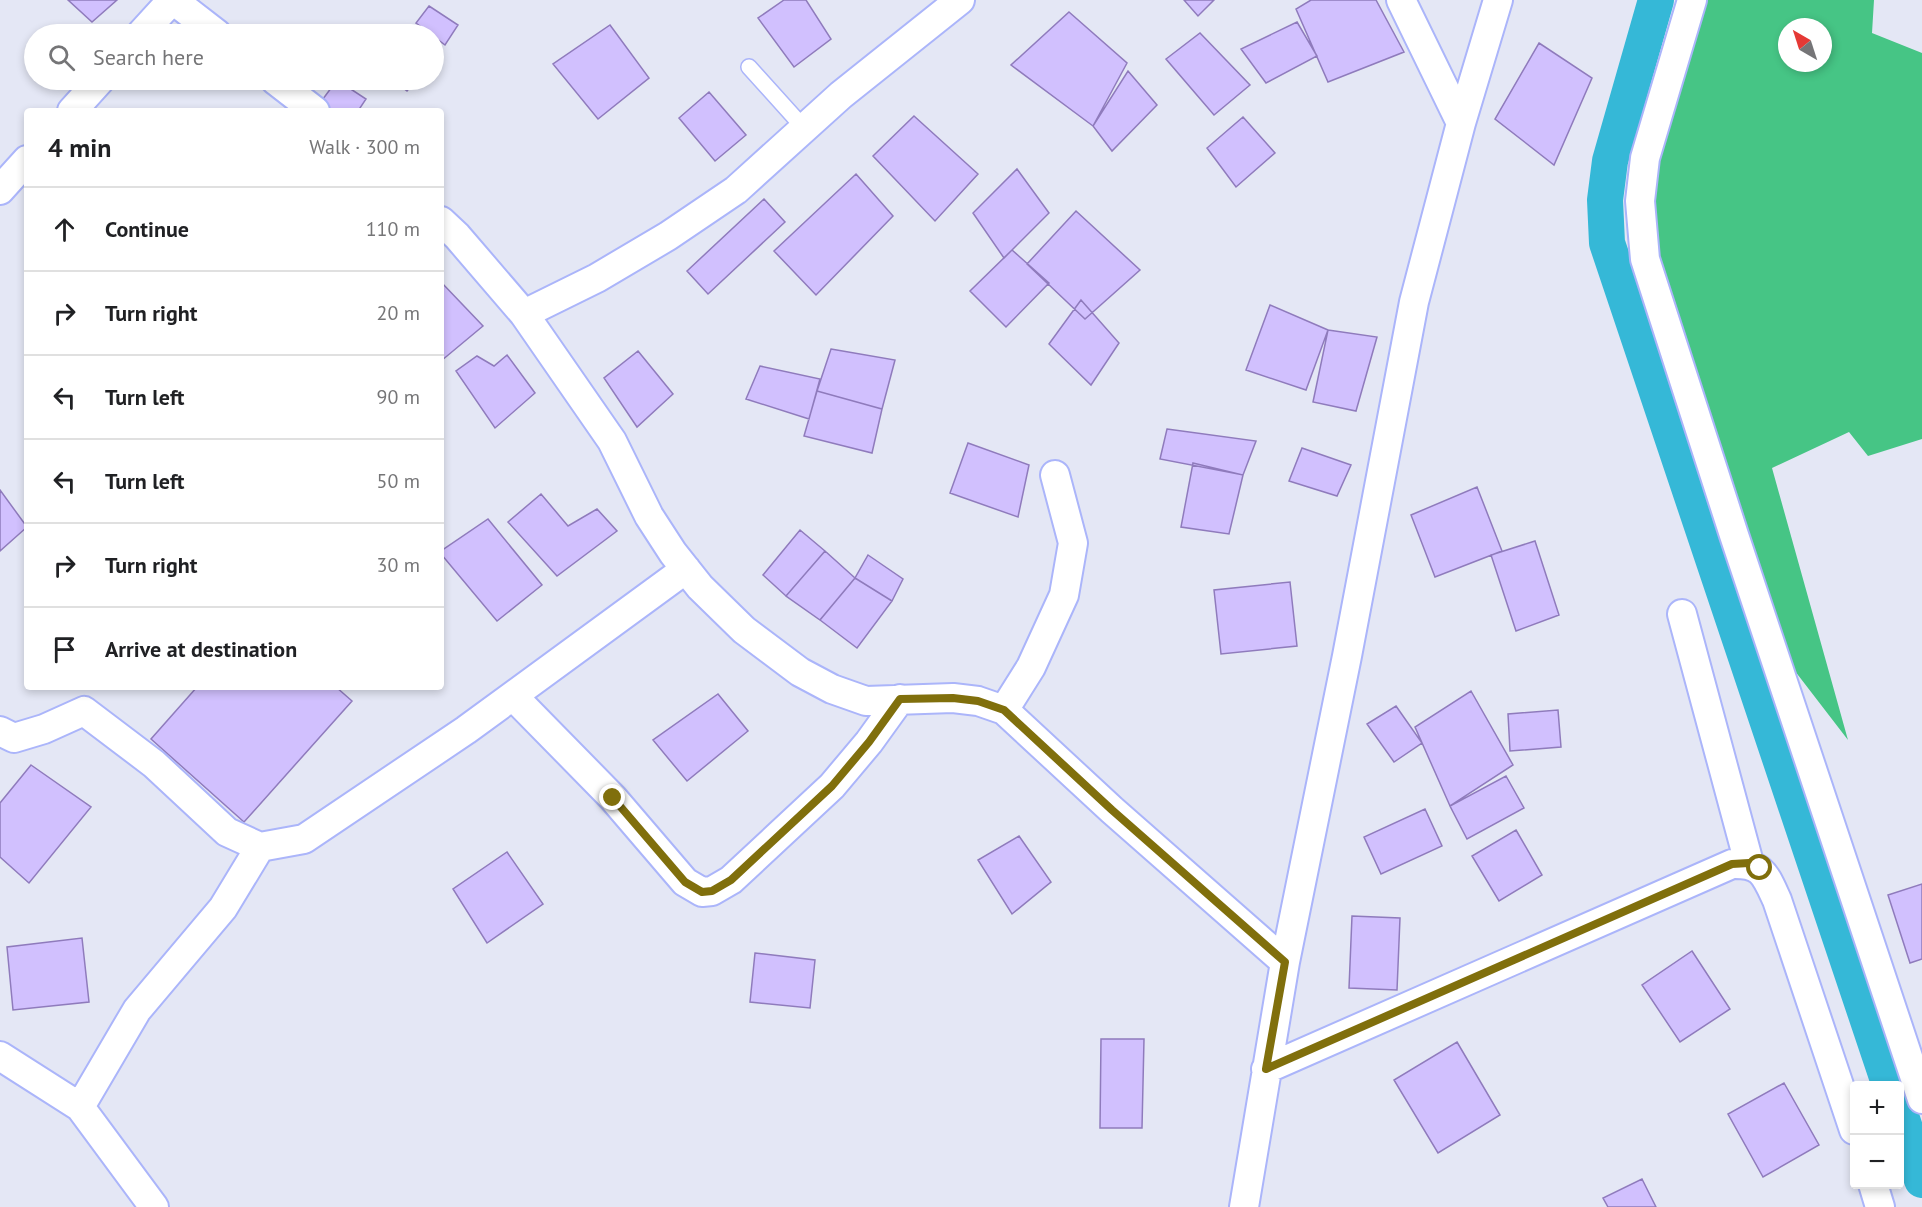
<!DOCTYPE html>
<meta charset="utf-8">
<style>
body{margin:0;font-family:"PT Sans",sans-serif;background:#f6f6f6;color:#202124}
.controls{position:absolute;right:18px;bottom:18px;display:grid;overflow:hidden;border-radius:6px;box-shadow:0 3px 9px #0003}
.controls button{width:54px;height:54px;display:grid;place-items:center;padding:0;border:0;border-bottom:2px solid #e0e0e0;background:#fff;color:#202124;font:30px sans-serif}
.compass{position:absolute;left:1778px;top:18px;width:54px;height:54px;border-radius:50%;background:#fff;box-shadow:0 3px 9px #0003;rotate:321deg}
.stop{position:absolute;width:18px;height:18px;margin:-14px;border:4px solid #806f0c;border-radius:50%;background:#fff}
.stop.end{background:#806f0c;border-color:#fff;box-shadow:0 2px 6px #0008}
.list{margin:0;padding:0;list-style:none}
h2{display:flex;justify-content:space-between;align-items:center;height:78px;margin:0;padding:0 24px;font-size:26px}
h2 small{font-size:20px;font-weight:400;color:#757577}
.list li{display:grid;grid-template-columns:39px 1fr auto;gap:18px;align-items:center;box-sizing:border-box;height:84px;padding:0 24px;border-top:2px solid #e0e0e0}
.list b{display:block;font-size:22px;white-space:nowrap}
.list em{font-size:20px;font-style:normal;color:#757577}
.icon{flex:none;width:33px;height:33px;fill:none;stroke:currentColor;stroke-width:2;stroke-linecap:round;stroke-linejoin:round}
.map{position:relative;flex:none;width:1922px;height:1207px;overflow:hidden}
.search{position:absolute;background:#fff;box-shadow:0 3px 9px #0003;left:24px;top:24px;width:420px;height:66px;display:flex;align-items:center;gap:15px;box-sizing:border-box;padding:0 21px;border-radius:33px;color:#757577;font-size:22px}
.panel{position:absolute;background:#fff;box-shadow:0 3px 9px #0003;left:24px;top:108px;width:420px;height:582px;border-radius:6px}
.map>svg:first-child{display:block}
</style>
<div class="map">
<svg width="1922" height="1207" viewBox="0 0 1922 1207">
<rect width="100%" height="100%" fill="#e4e7f5"/>
<path fill="#46c585" fill-rule="evenodd" d="M1703,0H1874L1872,33L1922,53V439L1868,456L1849,432L1772,468L1848,740L1775,645L1642,236L1649,164ZM1787,27H1823V63H1787Z"/>
<g fill="none" stroke-linecap="round" stroke-linejoin="round">
<path stroke="#35b8d7" stroke-width="36" d="M1656,0L1610,161L1605,200L1607,243L1890,1086
M1900,1113L1922,1180"/>
</g>
<path fill="#d1c0fe" stroke="#8f7bbc" stroke-width="1.5" d="M68,0H117L92,22Z
M784,0H806L831,39L794,67L758,18Z
M1184,0H1214L1198,16Z
M1311,0H1376L1404,52L1328,82L1296,9Z
M429,6L458,25L445,45L416,23Z
M1069,12L1127,63L1093,126L1011,65Z
M1297,22L1317,56L1266,83L1241,49Z
M610,25L649,78L598,119L553,64Z
M279,26L294,34H272Z
M1200,33L1250,85L1214,115L1166,59Z
M1539,43L1592,78L1554,165L1495,119Z
M1128,71L1157,105L1112,151L1093,126Z
M337,80L366,99L358,111H329L320,103Z
M393,80H416L407,91Z
M709,92L746,135L715,161L679,118Z
M914,116L978,174L935,221L873,156Z
M1243,117L1275,153L1236,187L1207,148Z
M1017,169L1049,213L1004,258L973,213Z
M856,174L893,216L816,295L774,251Z
M764,199L785,222L708,294L687,271Z
M1076,211L1140,270L1085,319L1027,264Z
M1012,250L1049,283L1006,327L970,291Z
M441,282L483,326L441,361Z
M1081,300L1119,343L1091,385L1049,344Z
M1270,305L1328,330L1306,390L1246,370Z
M1328,330L1377,337L1356,411L1313,402Z
M831,349L895,360L882,409L817,391Z
M638,351L673,394L637,427L604,378Z
M507,355L535,393L495,428L456,371L477,356L494,366Z
M760,366L820,379L809,419L746,399Z
M817,391L882,409L872,453L804,436Z
M1167,429L1256,441L1243,475L1160,459Z
M968,443L1029,465L1018,517L950,493Z
M1302,448L1351,465L1337,496L1289,481Z
M1193,463L1243,475L1229,534L1181,527Z
M1477,487L1502,551L1435,577L1411,515Z
M0,490L27,527L0,551Z
M541,494L568,526L597,509L617,531L557,576L508,522Z
M488,519L542,585L497,621L441,554V551Z
M800,530L825,551L786,596L763,575Z
M1535,541L1559,615L1516,631L1491,555Z
M825,551L855,578L820,620L786,596Z
M868,555L903,579L892,601L855,578Z
M855,578L892,601L857,648L820,620Z
M1290,582L1297,646L1221,654L1214,590Z
M197,687H336L352,701L244,822L151,739Z
M1471,691L1513,765L1450,806L1415,727Z
M718,694L748,731L687,781L653,740Z
M1396,706L1422,743L1394,762L1367,724Z
M1558,710L1561,747L1510,751L1508,714Z
M31,765L91,807L29,883L0,857V803Z
M1506,776L1524,808L1467,839L1450,806Z
M1425,809L1442,846L1381,874L1364,837Z
M1516,830L1542,875L1499,901L1472,856Z
M1019,836L1051,882L1012,914L978,860Z
M507,852L543,904L487,943L453,889Z
M1922,884V959L1910,963L1888,895Z
M1352,916L1400,918L1397,990L1349,988Z
M82,938L89,1002L13,1010L7,947Z
M1692,951L1730,1009L1680,1042L1642,985Z
M755,953L815,960L810,1008L750,1002Z
M1101,1039H1144L1142,1128H1100Z
M1457,1042L1500,1115L1438,1153L1394,1080Z
M1784,1083L1819,1145L1763,1177L1728,1114Z
M1642,1179L1656,1207H1608L1603,1198Z"/>
<g fill="none" stroke-linecap="round" stroke-linejoin="round">
<g stroke="#abb5fa" stroke-width="18">
<path id="service" d="M749,67L804,128"/>
</g>
<g stroke="#abb5fa" stroke-width="32">
<path id="minor" d="M173,0L217,34
M1401,0L1461,123
M1692,0L1645,158L1640,201L1645,259L1734,535L1922,1099
M141,34L172,0
M275,80L315,111
M72,111L100,80
M0,190L27,160
M441,221L457,236L524,314L612,441L649,516L673,553L700,587L744,630L800,672L832,689L866,701L953,698L978,701L1004,710L1112,810L1285,962
M524,314L597,278L668,236L736,190L841,95L960,0
M1682,614L1749,863
M513,696L613,798L685,882L702,892L712,891L731,880L832,786L869,742L900,699
M1004,710L1031,667L1064,595L1073,543L1055,475
M0,731L14,738L44,729L84,711L154,764L227,832L260,847L304,839L466,730L686,569
M0,1056L80,1107L154,1207
M1266,1069L1732,864C1762,863 1765,874 1777,900L1854,1130
M80,1107L137,1010L223,908L260,847
M1873,1184L1880,1207
M1244,1207L1285,962L1347,656L1414,302L1461,123L1498,0"/>
</g>
<use href="#service" stroke="#fff" stroke-width="15"/>
<use href="#minor" stroke="#fff" stroke-width="28"/>
</g>
<g fill="none" stroke-linecap="round" stroke-linejoin="round">
<path stroke="#806f0c" stroke-width="8" d="M613,798L685,882L702,892L712,891L731,880L832,786L869,742L900,699L953,698L978,701L1004,710L1112,810L1285,962L1266,1069L1732,864L1749,863L1760,868"/>
</g>
</svg>
<div class="controls">
<button>+</button>
<button>−</button>
</div>
<svg class="compass" viewBox="-18 -18 36 36"><path d="M0-13l5 13h-10z" fill="#e53935"/><path d="M0 13l5-13h-10z" fill="#757577"/></svg>
<div class="stop" style="left:1760px;top:868px"></div>
<div class="stop end" style="left:613px;top:798px"></div>
<div class="search"><svg class="icon" aria-label="search" viewBox="0 0 24 24"><circle cx="10" cy="10" r="6"/><path d="M15 15l6 6"/></svg>Search here</div>
<section class="panel">
<h2>4 min<small>Walk · 300 m</small></h2>
<ul class="list">
<li><svg class="icon" aria-label="ahead" viewBox="0 0 24 24"><path d="M12 20V5M6 11l6-6 6 6"/></svg><div><b>Continue</b></div><em>110 m</em></li>
<li><svg class="icon" aria-label="right" viewBox="0 0 24 24"><path d="M7 20v-9h11M14 6l5 5-5 5"/></svg><div><b>Turn right</b></div><em>20 m</em></li>
<li><svg class="icon" aria-label="left" viewBox="0 0 24 24"><path d="M17 20v-9H6M10 6l-5 5 5 5"/></svg><div><b>Turn left</b></div><em>90 m</em></li>
<li><svg class="icon" aria-label="left" viewBox="0 0 24 24"><path d="M17 20v-9H6M10 6l-5 5 5 5"/></svg><div><b>Turn left</b></div><em>50 m</em></li>
<li><svg class="icon" aria-label="right" viewBox="0 0 24 24"><path d="M7 20v-9h11M14 6l5 5-5 5"/></svg><div><b>Turn right</b></div><em>30 m</em></li>
<li><svg class="icon" aria-label="arrive" viewBox="0 0 24 24"><path d="M6 21V4h12l-3 4 3 4H6"/></svg><div><b>Arrive at destination</b></div></li>
</ul>
</section>
</div>
